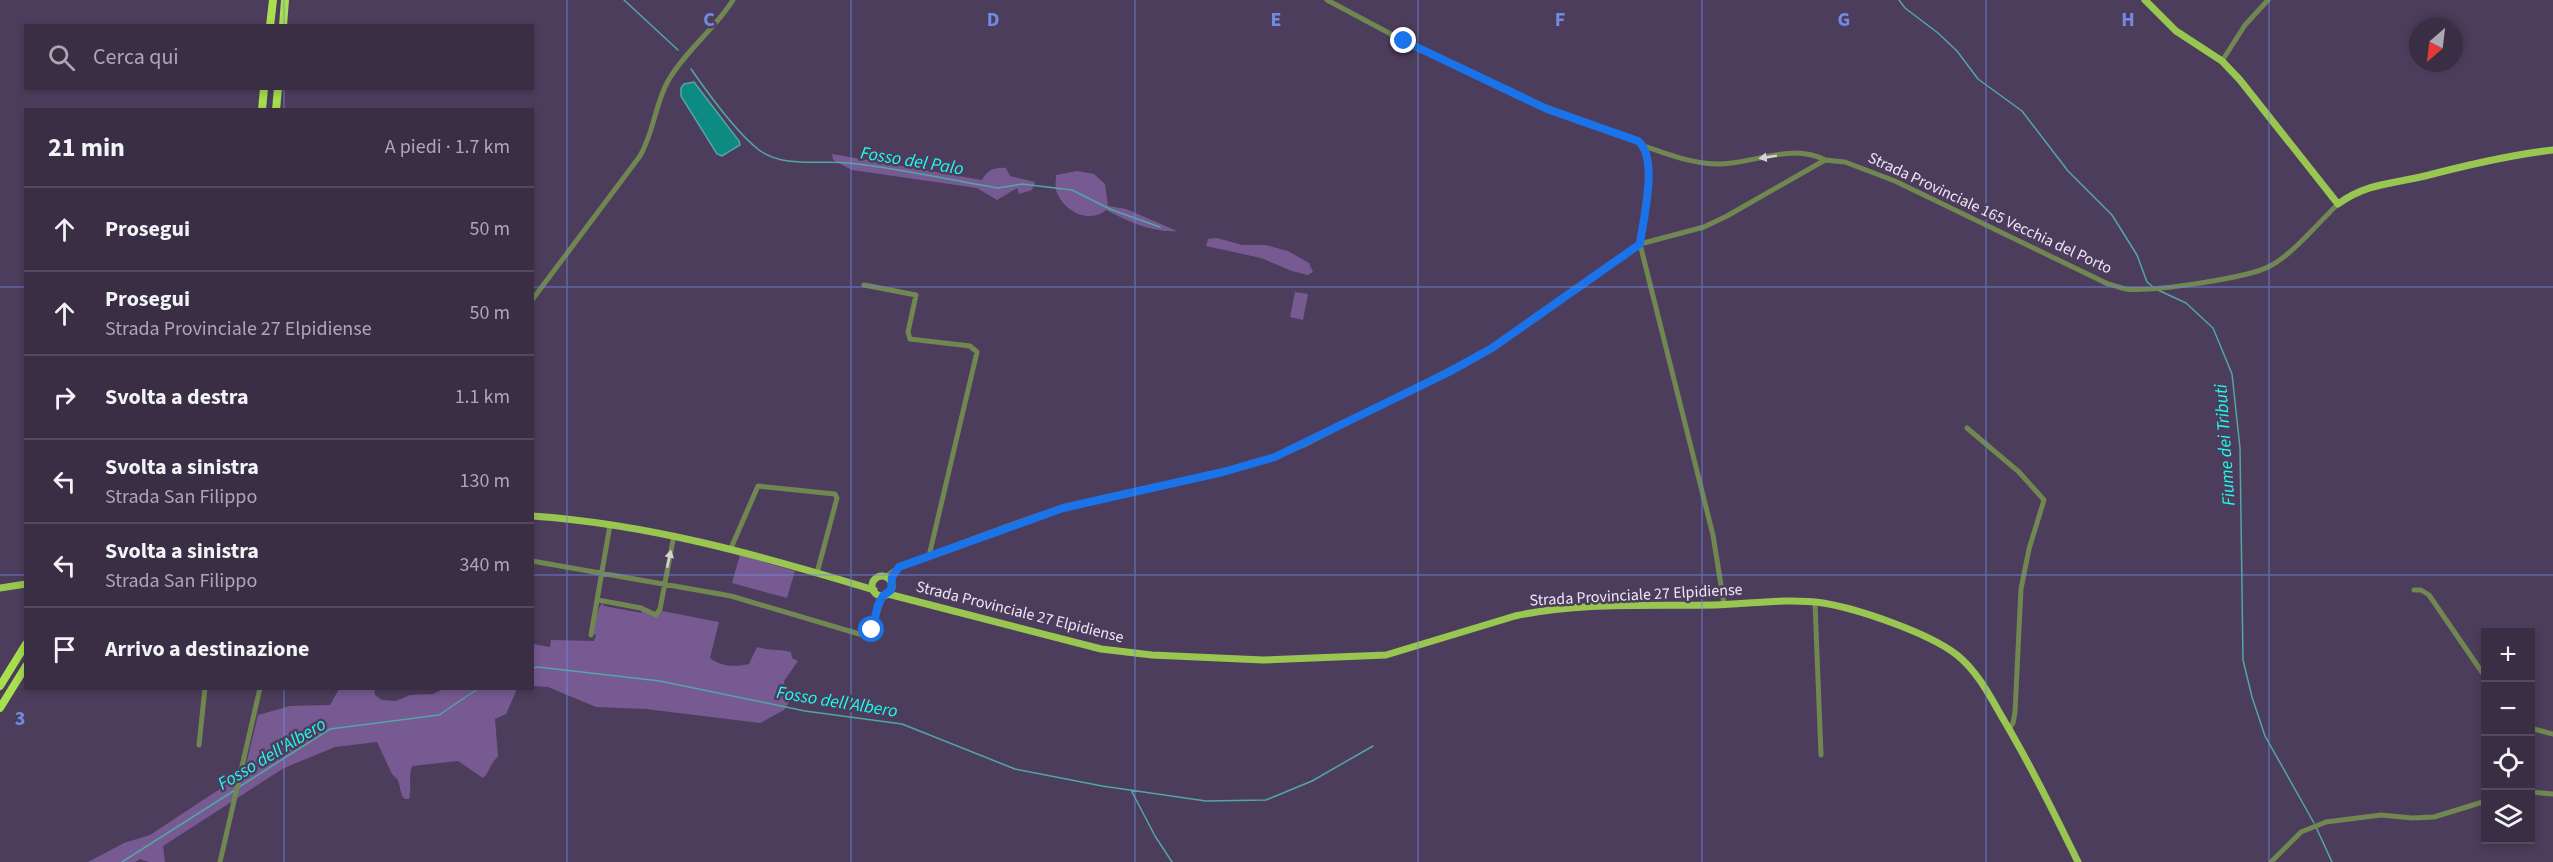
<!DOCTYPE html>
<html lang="it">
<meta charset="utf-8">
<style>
body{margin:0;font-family:"Source Sans 3",sans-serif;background:#41364c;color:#f1f3f6}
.controls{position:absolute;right:18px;bottom:18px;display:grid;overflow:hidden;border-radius:0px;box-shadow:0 3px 9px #0003}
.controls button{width:54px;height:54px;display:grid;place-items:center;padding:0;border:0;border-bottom:2px solid #544a5e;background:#3a2e45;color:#f1f3f6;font:30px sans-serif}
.compass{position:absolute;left:2409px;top:18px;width:54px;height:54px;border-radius:50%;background:#3a2e45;box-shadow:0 3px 9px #0003;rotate:208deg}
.stop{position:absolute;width:18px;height:18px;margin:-14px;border:4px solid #1a73e8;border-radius:50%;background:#fff}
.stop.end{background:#1a73e8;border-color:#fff;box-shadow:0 2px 6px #0008}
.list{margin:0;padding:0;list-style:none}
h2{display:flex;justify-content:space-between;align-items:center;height:78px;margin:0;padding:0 24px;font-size:26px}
h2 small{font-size:20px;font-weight:400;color:#aba8b3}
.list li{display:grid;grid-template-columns:39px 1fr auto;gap:18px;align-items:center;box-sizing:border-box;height:84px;padding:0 24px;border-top:2px solid #544a5e}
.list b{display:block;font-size:22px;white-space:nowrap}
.list p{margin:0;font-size:20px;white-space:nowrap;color:#aba8b3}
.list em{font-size:20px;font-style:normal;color:#aba8b3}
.icon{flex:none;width:33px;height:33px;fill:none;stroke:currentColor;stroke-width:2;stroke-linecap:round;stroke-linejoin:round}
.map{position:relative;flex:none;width:2553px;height:862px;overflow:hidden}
.search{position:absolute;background:#3a2e45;box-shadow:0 3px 9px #0003;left:24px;top:24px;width:510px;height:66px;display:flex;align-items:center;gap:15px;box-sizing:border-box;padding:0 21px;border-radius:0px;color:#aba8b3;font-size:22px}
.panel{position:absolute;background:#3a2e45;box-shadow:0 3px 9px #0003;left:24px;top:108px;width:510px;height:582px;border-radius:0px}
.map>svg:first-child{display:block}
</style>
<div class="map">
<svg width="2553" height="862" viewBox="0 0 2553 862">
<rect width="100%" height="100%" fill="#4d3d5c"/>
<path fill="#785a93" d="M832,154L982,180C987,170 995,167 1006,168L1010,176L1035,182L1032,190L1019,194L1017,188L997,200L977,188L852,170L833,160Z
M1077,171L1094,174L1105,184L1108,206L1126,209L1177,231C1153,233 1127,221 1106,210C1088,225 1062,210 1056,190C1055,185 1056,179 1056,175Z
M1217,238L1242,245H1265L1288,251L1309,263L1313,272L1308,275L1292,271L1261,258L1206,246L1208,239Z
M1295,292L1308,294L1303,320L1290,317Z
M740,555L795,571L787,598L732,583Z
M602,603L604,606L642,613L641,610L657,617L662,611L719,622L710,658C721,667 735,667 749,664L757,647C770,651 780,649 791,652L792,658L798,661L784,681L785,689L794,695L784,710L760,723L646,709L596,707L548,687L533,686V644L550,647L551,640L594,641L596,635L593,634L598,610Z
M339,689H374L375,695L382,700L396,701L410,695L433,694L444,689H517L506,714L495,719L498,757C490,763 490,772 483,778L458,761L412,766C408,777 412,788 409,799H405L402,796L398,780L392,774L377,742L335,747L284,768L163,846L165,862H149L140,859L135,862H88L124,843L150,835L244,773L258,715L290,706L330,705Z"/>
<path fill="#0d8b83" stroke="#51a6a6" stroke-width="1.5" d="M694,82L739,141L740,145L722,156L717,154L681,96V88L684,84Z"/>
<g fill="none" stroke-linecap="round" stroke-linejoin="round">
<path stroke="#51a6a6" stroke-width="1.5" d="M624,0L678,50
M1899,0L1905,8L1938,33L1957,51L1978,79L2022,111L2068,171L2112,215L2137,255L2147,282L2152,286
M691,69C707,92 737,133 759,150C783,168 821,160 849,163C898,168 949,180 998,188L1022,184L1072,190L1112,210L1160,227
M2158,290L2186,303L2213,328L2232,374L2240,448L2243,660L2252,697L2265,736L2314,823
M532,668L538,667L660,681L805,711L902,724L1015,769L1102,786L1206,801L1266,800L1312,781L1373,746
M239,787L330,729L439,715L479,688
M1131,790L1155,836L1172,862
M2316,827L2332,862
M122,862L235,790"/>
<path stroke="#708751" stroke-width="5" d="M1327,0L1404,41L1519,97L1638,141L1644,146L1647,153L1649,175L1640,244L1713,535L1724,604
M2222,61L2245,25L2268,0
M1644,146C1667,154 1690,163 1716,164C1752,165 1790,142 1825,160
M864,285L916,295L908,332L910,339L970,346L977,352L929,556
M532,300L640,156C654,132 655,104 668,81C685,51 715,29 733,0
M1967,428L2019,472L2044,500L2029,549L2021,589L2015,712L2013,723L2009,729
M731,548L758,486L835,494L837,498L817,573
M532,561L731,596L866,636L872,629L883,596
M885,577L899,567C953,547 1007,524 1062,508C1142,485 1227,478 1304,445L1492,348L1640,244L1704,227L1727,216L1825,160L1845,162L1895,181L2108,284C2114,285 2120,288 2126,289C2151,292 2249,278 2270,266C2291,256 2320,221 2338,204
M891,582L896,570
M2414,590H2421L2429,595L2486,678
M598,600L641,608L656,615L660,609L674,535
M1815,603L1821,755
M591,635L610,525
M2530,728L2553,734
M199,745L205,688
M2530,792L2553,794
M220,862L260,688
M2271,862L2301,832L2326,822L2381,815L2412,818L2434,817L2486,801"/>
<path stroke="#98c651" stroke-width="7" d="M2145,0L2176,31L2222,61L2240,80L2338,204C2367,183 2392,184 2425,176C2467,165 2509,155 2553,150
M532,516C650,524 762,556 874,590
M872 586a10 10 0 1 1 20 0a10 10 0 1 1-20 0Z
M0,588L26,584
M888,594L1101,649L1152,655L1263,660L1386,655L1515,616C1578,602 1650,606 1714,605C1750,604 1787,598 1823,603C1859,609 1929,633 1957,655C1977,671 1990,696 2002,717C2030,764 2054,813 2078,862"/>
<path stroke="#a8df4e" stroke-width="8" d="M270,26L273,0
M283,26L285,0
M262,110L264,88
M276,110L278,88
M0,686L26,644
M0,708L26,666"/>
</g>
<defs><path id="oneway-solid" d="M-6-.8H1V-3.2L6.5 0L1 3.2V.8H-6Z" transform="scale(1.5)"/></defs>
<g fill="#d6d3d7">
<use href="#oneway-solid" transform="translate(1768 157) rotate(171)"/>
<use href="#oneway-solid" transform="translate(669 559) rotate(-78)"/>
</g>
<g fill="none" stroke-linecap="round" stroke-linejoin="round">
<path stroke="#1a73e8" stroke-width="8" d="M872,630L878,605L883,596L891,590L892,577L899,567L1063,508L1223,472L1275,457L1449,372L1492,348L1640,244C1643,219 1659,158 1638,141L1547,109L1404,41"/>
</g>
<path fill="none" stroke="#718be5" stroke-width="1.5" stroke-opacity="0.55" d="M284,0V26M567,0V862M851,0V862M1135,0V862M1418,0V862M1702,0V862M1986,0V862M2269,0V862M284,88V110M0,287H26M532,287H2553M0,575H26M532,575H2553M284,688V862"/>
<g text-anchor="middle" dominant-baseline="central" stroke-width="5" stroke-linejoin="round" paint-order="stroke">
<g font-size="16" fill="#efe6f9" stroke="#4d3d5c">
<text transform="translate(1990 213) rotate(25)">Strada Provinciale 165 Vecchia del Porto</text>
<text transform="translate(1636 595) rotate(-3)">Strada Provinciale 27 Elpidiense</text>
<text transform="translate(1020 612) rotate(14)">Strada Provinciale 27 Elpidiense</text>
</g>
<g font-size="18" font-style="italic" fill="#1ffbed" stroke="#4d3d5c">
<text transform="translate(912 161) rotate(9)">Fosso del Palo</text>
<text transform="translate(2225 445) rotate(-94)">Fiume dei Tributi</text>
<text transform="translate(837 702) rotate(9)">Fosso dell'Albero</text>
<text transform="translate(272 754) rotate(-31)">Fosso dell'Albero</text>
</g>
</g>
<g font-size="20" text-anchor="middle" font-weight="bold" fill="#718be5" stroke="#4d3d5c" stroke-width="5" stroke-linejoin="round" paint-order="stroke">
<text x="709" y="26">C</text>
<text x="993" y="26">D</text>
<text x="1276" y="26">E</text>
<text x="1560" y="26">F</text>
<text x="1844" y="26">G</text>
<text x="2128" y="26">H</text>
<text x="20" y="725">3</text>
</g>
</svg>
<div class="controls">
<button>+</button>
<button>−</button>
<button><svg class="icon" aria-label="locate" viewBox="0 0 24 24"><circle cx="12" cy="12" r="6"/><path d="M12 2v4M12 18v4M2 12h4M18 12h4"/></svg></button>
<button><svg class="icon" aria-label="layers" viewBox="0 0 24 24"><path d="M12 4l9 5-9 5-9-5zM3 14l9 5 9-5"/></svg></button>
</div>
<svg class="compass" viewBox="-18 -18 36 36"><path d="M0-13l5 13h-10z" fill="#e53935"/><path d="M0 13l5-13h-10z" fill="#aba8b3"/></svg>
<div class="stop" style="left:872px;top:630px"></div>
<div class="stop end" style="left:1404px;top:41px"></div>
<div class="search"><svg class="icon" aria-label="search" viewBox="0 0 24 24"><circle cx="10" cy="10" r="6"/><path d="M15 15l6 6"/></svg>Cerca qui</div>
<section class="panel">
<h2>21 min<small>A piedi · 1.7 km</small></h2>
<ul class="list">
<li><svg class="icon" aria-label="ahead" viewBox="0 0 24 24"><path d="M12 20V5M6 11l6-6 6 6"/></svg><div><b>Prosegui</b></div><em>50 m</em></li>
<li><svg class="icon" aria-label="ahead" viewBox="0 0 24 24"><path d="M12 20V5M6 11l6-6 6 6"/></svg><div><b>Prosegui</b><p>Strada Provinciale 27 Elpidiense</p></div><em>50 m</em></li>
<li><svg class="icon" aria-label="right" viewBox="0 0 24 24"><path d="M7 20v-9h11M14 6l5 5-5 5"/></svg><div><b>Svolta a destra</b></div><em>1.1 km</em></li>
<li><svg class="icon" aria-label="left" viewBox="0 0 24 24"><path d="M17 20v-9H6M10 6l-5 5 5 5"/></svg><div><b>Svolta a sinistra</b><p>Strada San Filippo</p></div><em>130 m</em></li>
<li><svg class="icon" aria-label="left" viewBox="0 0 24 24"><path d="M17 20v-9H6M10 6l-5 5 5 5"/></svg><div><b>Svolta a sinistra</b><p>Strada San Filippo</p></div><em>340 m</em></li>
<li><svg class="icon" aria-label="arrive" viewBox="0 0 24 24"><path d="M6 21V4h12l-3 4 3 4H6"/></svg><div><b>Arrivo a destinazione</b></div></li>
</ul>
</section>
</div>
